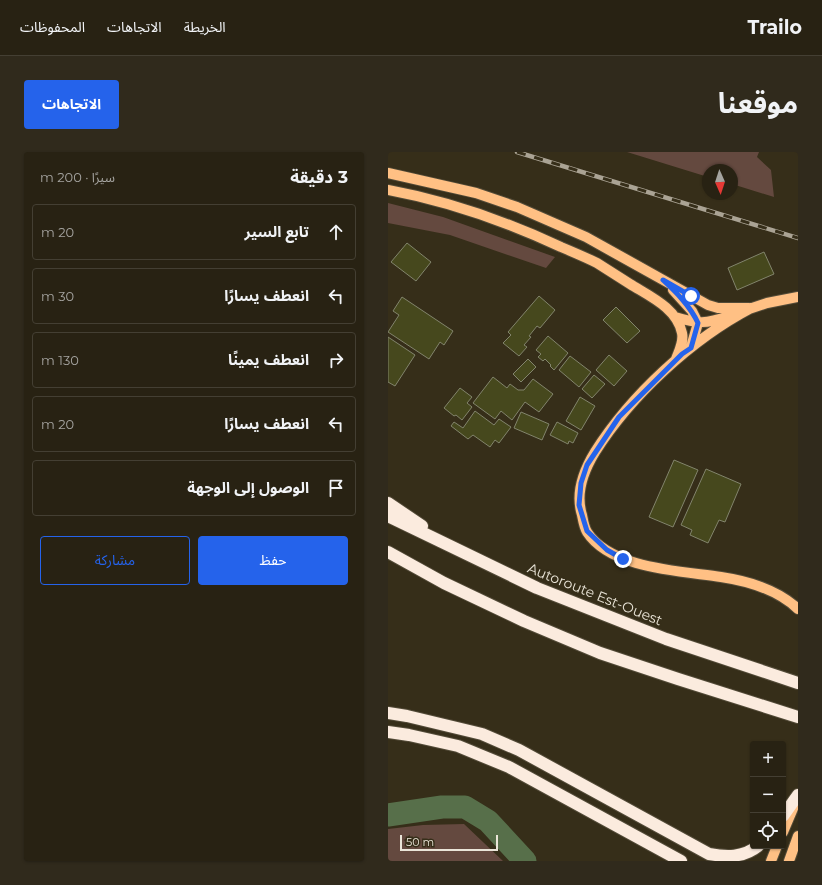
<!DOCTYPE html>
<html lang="ar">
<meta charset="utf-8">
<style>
body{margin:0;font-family:Montserrat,"Noto Sans Arabic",sans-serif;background:#302a1c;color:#f1f3f6;direction:rtl}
.controls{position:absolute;right:12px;bottom:12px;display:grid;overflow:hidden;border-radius:4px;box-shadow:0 1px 3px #0004}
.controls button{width:36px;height:36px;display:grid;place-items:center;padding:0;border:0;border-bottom:1px solid #443f33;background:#282213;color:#f1f3f6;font:20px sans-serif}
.compass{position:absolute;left:314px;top:12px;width:36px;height:36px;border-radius:50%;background:#282213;box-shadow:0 1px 3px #0004;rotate:177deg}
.scale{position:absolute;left:12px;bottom:10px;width:98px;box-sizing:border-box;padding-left:4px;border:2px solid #eae5d8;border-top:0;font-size:11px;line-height:14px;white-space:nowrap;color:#eae5d8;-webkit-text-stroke:3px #362e19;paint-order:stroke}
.stop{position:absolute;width:12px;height:12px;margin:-9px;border:3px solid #2563eb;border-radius:50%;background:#fff}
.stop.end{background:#2563eb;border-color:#fff;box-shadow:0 1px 4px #0008}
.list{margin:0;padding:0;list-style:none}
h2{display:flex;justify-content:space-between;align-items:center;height:52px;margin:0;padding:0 16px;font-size:17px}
h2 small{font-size:13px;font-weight:400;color:#a5a4a0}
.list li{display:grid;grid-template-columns:26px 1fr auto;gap:12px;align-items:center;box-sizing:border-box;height:56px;margin:0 8px 8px;padding:0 8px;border:1px solid #443f33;border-radius:4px}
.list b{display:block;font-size:15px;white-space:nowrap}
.list em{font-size:13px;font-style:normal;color:#a5a4a0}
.actions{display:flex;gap:8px;padding:12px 16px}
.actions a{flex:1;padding:9px 0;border:1px solid #2563eb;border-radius:4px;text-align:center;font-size:14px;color:#2563eb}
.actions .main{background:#2563eb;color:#fff}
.icon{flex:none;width:22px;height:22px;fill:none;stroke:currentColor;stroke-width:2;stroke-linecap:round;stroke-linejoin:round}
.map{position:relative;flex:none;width:410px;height:709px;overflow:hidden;direction:ltr;border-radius:4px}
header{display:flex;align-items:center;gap:24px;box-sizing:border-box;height:56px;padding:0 20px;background:#282213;border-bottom:1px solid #443f33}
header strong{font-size:19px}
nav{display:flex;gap:22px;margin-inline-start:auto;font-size:14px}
.intro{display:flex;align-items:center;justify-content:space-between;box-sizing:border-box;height:96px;padding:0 24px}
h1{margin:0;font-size:28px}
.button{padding:10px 18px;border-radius:4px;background:#2563eb;color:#fff;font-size:14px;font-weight:700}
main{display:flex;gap:24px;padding:0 24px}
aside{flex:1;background:#282213;border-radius:4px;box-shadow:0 1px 3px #0004}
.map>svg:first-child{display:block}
</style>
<header>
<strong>Trailo</strong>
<nav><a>الخريطة</a><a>الاتجاهات</a><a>المحفوظات</a></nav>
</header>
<div class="intro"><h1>موقعنا</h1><a class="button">الاتجاهات</a></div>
<main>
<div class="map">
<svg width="410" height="709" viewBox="0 0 410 709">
<rect width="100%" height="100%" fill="#362e19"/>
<path fill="#64493f" d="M239,0H371L369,5L383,18L386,45L344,32V18H320V25Z
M0,51L55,65L167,105L158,116L62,83L0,71Z
M76,672L115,709H0V677L35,673Z"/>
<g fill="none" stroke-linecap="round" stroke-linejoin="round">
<path stroke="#576f4a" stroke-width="23" d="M0,663L54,655H77L100,669L137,709"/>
</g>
<path fill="#46481d" stroke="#82846c" d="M19,91L43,110L28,129L3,110Z
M376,100L386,122L349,138L340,116Z
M151,144L167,158L152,176L149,174L141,184L143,185L136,193L139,195L131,204L115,191L123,183L120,180Z
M14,145L65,179L56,193L52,190L41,207L0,180L11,163L5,159Z
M228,155L252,179L239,191L215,168Z
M160,184L180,201L166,218L162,214L163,213L157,207L155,209L150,205L153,202L148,198Z
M0,185L27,203L7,234L0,230Z
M221,203L239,219L226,234L208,218Z
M182,204L203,220L191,235L171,218Z
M140,207L148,215L133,230L125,222Z
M206,223L217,232L204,246L194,237Z
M105,225L119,236L122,232L130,238H136L145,227L165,242L151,260L137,250L124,268L113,259L107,267L85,251Z
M72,236L84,245L79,251L84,255L74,268L68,263L66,264L56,256Z
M192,245L207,254L193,278L178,269Z
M87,259L106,273L111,267L123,275L111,291L107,288L102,295L85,283L80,287L63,274L66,270L75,276Z
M133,260L161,272L154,288L126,276Z
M169,270L190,281L185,291L181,289L180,292L162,283Z
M286,308L310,318L285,375L261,365Z
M318,317L353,332L337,370L331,368L320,391L302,383L304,378L293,373Z"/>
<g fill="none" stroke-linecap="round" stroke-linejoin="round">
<g stroke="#534b38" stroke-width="12">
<path id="primary" d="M0,21L88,41L129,55L198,85L320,153L330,156H361
M0,38C60,49 117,69 173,95C185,100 197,105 209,111C220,118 231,125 242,132C261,144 289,156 294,181C296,190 291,199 288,207
M285,138L304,159L310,171L303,195
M363,156C304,187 243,243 207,300C196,318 187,341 194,363C195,368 196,375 199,380C223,417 293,419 333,425C360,429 390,438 410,457
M358,158L379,151L410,145
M287,165C310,172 318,172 341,164
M395,680L406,654
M383,709L389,694
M401,709L410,684"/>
</g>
<g stroke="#534b38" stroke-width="14">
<path id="motorway" d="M0,351L34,374
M0,364L149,436L278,487L410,531
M0,400L56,431L136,469L212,501L290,527L410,565
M0,561L19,564L94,582L131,598L321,702C338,705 355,706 370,694
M0,580L21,583L70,594L121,615L293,709
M395,664L410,643"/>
</g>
<use href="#primary" stroke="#ffc084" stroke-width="10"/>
<use href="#motorway" stroke="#fbebde" stroke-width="12"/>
<g stroke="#aaa394" stroke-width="4.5">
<path id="rail" d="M129,0L410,86"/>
</g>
<use href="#rail" stroke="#362e19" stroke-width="3" stroke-dasharray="9" stroke-linecap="butt"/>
</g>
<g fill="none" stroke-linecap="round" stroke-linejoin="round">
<path stroke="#2563eb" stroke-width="5" d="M235,407L219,398L199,379L191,353L193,331L199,313L231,265L294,202L303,196L310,171C302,154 289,141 275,128L303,144"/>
</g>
<g text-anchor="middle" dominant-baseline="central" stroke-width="3.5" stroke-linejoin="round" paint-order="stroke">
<g font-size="14" fill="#eae5d8" stroke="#362e19">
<text transform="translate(207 442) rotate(22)">Autoroute Est-Ouest</text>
</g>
</g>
</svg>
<div class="controls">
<button>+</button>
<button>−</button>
<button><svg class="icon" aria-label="locate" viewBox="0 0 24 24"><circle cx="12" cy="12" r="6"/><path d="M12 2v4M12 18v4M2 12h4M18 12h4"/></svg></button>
</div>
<svg class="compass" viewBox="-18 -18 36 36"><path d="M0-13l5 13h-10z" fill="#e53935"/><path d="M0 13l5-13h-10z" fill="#a5a4a0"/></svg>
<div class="scale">50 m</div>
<div class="stop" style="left:303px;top:144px"></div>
<div class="stop end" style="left:235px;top:407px"></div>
</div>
<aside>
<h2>3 دقيقة<small>سيرًا · 200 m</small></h2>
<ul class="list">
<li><svg class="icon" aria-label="ahead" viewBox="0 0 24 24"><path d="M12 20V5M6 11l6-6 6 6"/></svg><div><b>تابع السير</b></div><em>20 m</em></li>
<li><svg class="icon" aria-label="left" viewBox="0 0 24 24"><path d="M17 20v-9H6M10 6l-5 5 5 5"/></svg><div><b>انعطف يسارًا</b></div><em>30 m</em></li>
<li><svg class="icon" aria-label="right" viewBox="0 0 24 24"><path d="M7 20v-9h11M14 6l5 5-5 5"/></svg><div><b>انعطف يمينًا</b></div><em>130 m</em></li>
<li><svg class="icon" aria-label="left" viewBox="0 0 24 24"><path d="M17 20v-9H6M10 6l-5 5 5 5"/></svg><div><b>انعطف يسارًا</b></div><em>20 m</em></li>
<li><svg class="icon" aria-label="arrive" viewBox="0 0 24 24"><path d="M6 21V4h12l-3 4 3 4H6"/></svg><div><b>الوصول إلى الوجهة</b></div></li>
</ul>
<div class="actions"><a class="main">حفظ</a><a>مشاركة</a></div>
</aside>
</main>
